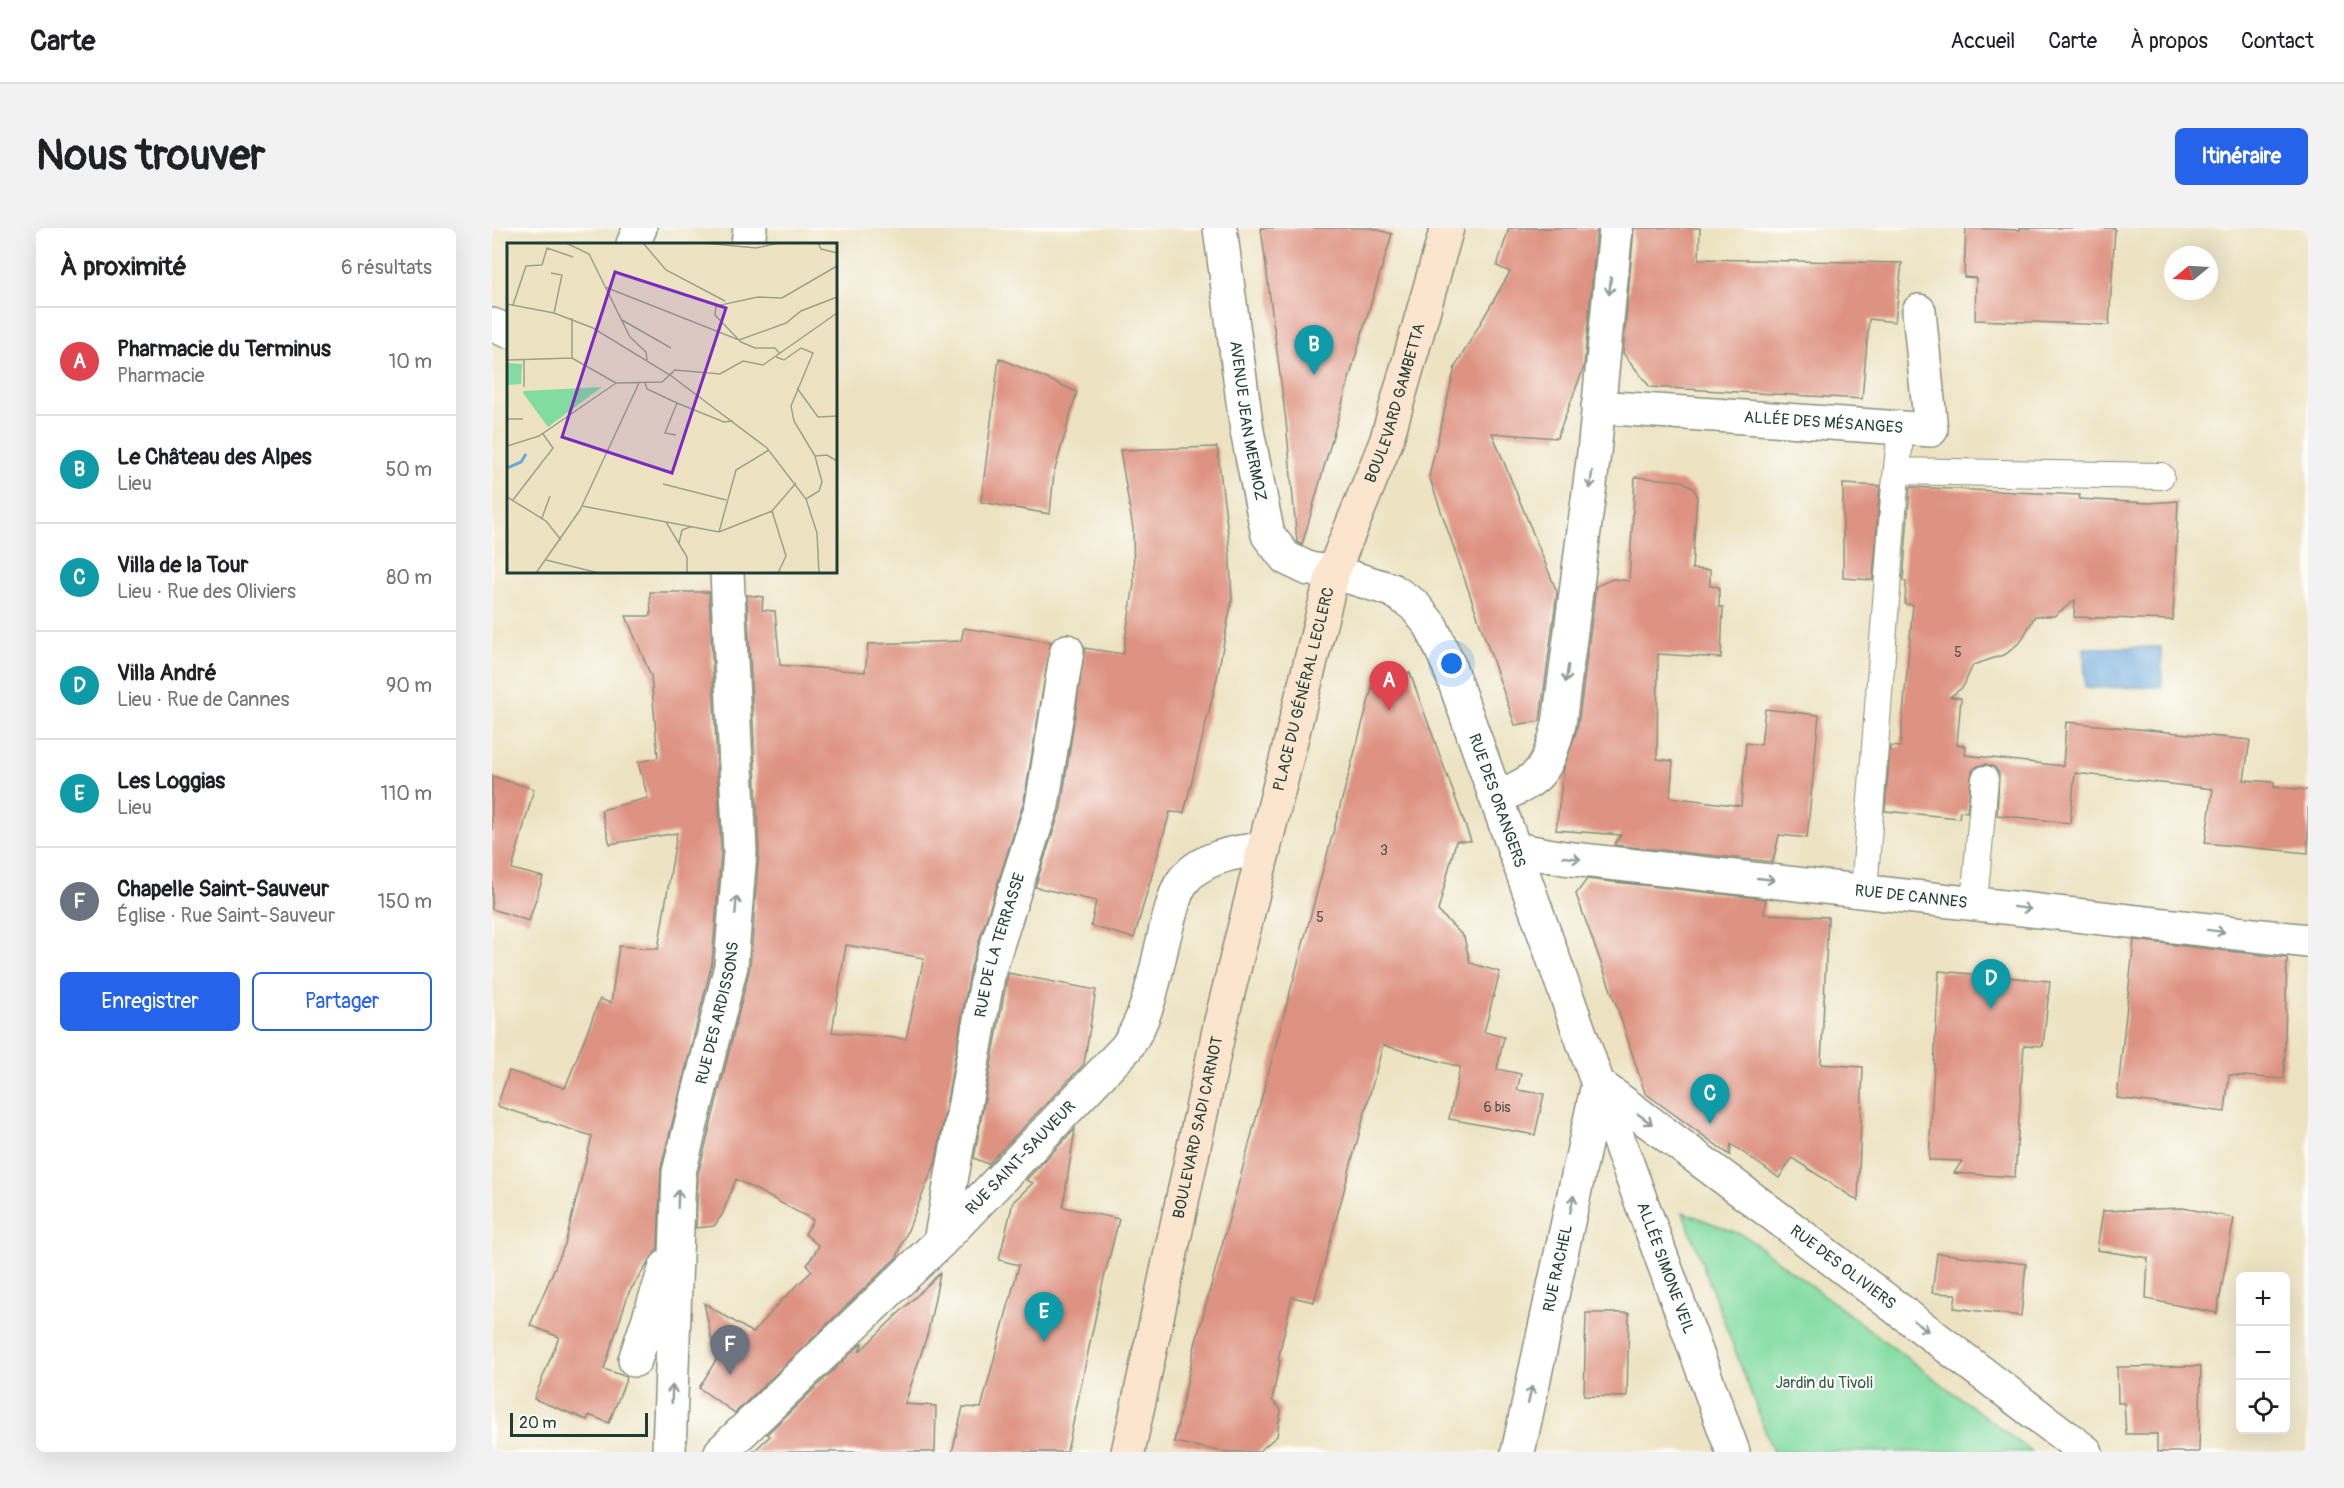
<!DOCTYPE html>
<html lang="fr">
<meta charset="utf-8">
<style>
body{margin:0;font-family:Pangolin,sans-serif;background:#f2f2f2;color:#202124}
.controls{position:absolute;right:18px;bottom:18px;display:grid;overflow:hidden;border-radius:9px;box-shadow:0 6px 24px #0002}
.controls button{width:54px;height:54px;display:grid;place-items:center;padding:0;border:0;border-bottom:2px solid #e0e0e0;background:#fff;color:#202124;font:30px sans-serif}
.compass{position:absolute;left:1672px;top:18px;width:54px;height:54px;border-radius:50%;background:#fff;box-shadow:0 6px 24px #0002;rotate:252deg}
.scale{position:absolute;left:18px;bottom:15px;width:138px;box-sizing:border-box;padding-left:6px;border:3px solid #1f3d34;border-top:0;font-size:16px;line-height:21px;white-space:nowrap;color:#1f3d34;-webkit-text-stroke:4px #fdfcf7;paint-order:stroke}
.you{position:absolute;left:960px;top:436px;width:21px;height:21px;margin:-15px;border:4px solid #fff;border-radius:50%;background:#1a73e8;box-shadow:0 0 0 9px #1a73e833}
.badge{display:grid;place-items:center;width:39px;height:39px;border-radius:50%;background:#2563eb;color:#fff;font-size:20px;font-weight:700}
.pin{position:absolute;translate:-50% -50px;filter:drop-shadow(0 2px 3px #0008)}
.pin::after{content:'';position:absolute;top:32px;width:21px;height:18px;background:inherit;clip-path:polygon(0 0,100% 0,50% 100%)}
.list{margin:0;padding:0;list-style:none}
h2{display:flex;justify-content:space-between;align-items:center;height:78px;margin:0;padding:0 24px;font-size:26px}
h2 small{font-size:20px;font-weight:400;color:#757577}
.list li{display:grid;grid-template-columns:39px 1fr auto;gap:18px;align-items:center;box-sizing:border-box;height:108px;padding:0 24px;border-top:2px solid #e0e0e0}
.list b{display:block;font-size:22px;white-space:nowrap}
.list p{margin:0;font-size:20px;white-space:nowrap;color:#757577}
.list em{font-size:20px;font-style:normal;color:#757577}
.actions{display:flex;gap:12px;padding:18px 24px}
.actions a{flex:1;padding:14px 0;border:2px solid #2563eb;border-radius:9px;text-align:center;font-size:21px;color:#2563eb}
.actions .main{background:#2563eb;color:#fff}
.icon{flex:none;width:33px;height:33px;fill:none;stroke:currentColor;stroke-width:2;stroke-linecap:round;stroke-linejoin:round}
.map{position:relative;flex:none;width:1816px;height:1224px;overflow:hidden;border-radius:9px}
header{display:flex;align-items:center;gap:36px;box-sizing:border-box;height:84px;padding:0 30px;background:#fff;border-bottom:2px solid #e0e0e0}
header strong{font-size:28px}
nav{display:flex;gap:33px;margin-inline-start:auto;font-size:21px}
.intro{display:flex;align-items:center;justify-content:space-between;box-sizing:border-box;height:144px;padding:0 36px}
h1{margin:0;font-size:42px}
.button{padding:15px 27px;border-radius:9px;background:#2563eb;color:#fff;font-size:21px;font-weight:700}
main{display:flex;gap:36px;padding:0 36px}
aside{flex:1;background:#fff;border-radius:9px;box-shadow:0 6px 24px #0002}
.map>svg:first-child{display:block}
</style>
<header>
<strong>Carte</strong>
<nav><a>Accueil</a><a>Carte</a><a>À propos</a><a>Contact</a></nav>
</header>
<div class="intro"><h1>Nous trouver</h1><a class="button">Itinéraire</a></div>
<main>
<aside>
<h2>À proximité<small>6 résultats</small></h2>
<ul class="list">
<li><span class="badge" style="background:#e0444e">A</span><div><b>Pharmacie du Terminus</b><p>Pharmacie</p></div><em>10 m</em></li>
<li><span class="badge" style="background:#0f9aa8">B</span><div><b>Le Château des Alpes</b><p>Lieu</p></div><em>50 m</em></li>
<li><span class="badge" style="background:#0f9aa8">C</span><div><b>Villa de la Tour</b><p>Lieu · Rue des Oliviers</p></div><em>80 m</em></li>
<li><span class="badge" style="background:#0f9aa8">D</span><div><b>Villa André</b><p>Lieu · Rue de Cannes</p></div><em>90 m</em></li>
<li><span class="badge" style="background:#0f9aa8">E</span><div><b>Les Loggias</b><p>Lieu</p></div><em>110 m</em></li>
<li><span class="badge" style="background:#6b7280">F</span><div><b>Chapelle Saint-Sauveur</b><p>Église · Rue Saint-Sauveur</p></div><em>150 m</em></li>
</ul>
<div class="actions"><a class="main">Enregistrer</a><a>Partager</a></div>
</aside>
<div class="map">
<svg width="1816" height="1224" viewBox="0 0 1816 1224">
<rect width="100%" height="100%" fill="#fdfcf7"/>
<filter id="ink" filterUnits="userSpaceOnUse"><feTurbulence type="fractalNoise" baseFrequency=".0167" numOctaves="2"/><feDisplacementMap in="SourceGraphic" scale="12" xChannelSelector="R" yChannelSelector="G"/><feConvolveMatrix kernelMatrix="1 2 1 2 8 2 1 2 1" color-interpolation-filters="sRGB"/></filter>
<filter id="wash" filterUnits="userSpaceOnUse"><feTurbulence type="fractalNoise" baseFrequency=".008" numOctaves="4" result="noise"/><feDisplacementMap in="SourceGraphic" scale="24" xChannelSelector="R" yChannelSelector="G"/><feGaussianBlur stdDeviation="1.35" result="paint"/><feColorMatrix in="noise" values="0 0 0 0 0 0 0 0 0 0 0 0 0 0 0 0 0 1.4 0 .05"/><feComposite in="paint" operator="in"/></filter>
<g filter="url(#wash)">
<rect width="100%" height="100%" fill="#ede3c3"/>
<path fill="#82dca2" stroke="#508c6b" stroke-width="1.5" d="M1191,984L1253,1008L1540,1224H1281Z"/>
<path fill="#6ba7dc" stroke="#457288" stroke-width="1.5" d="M1669,419L1670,459L1593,460L1592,420Z"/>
<g id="blocks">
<path fill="#de9281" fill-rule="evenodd" d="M769,0H880L900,6L871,102L810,317L805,314L794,193Z
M1017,0H1105L1092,139L1065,210L1000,205L1065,364L1048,493L1023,497L937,248L963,139L1018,44L1005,38Z
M1142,0H1208L1207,31L1410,35L1403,94L1377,91L1370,171L1158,159L1131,125Z
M1474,0L1528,2V0H1623L1617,97L1483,92L1484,50L1472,49Z
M507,130L585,164L562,245L558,286L489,274Z
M725,219L737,313L740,372L725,450L692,585L678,584L642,710L599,698L604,673L543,659L569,580L593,420L631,426L642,356L641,301L628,222Z
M1143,249L1190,253L1201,260L1205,267L1200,341L1218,342V358L1227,359V379H1231L1229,430L1166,426L1165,531L1181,533L1178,569L1249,578L1254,515L1269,517L1273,481L1327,487L1315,610L1287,607L1281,634L1122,617L1129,607L1064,602L1072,539L1086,498L1104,358L1121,351L1137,353Z
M1351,256L1388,258L1381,352L1351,350Z
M1418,259L1588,267L1587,271L1657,275L1686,273L1681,392L1582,389L1583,372L1562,388H1543L1529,413L1514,426L1481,437L1471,459L1458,469L1469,470L1465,517L1474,518L1473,527L1571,538L1574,494L1758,512L1752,552L1782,554V559L1816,562V625L1713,615L1721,561L1583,545L1578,595L1505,587L1507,545L1502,539L1494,536L1486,538L1480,543L1475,584L1468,583L1467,590L1393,583L1398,518L1408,519L1421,377L1413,376L1414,354L1411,353Z
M158,364H217L229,624L220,735L169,940L166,1020L137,1064L112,1141L135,1149L117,1195L97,1187L95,1192L42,1171L67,1109L38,1097L73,1016L100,908L5,878L17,843L73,860L108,771L119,775L127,718L166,721L185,605L118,616L109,582L156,570L146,534L166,530L159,448L134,388H159Z
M255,367L271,369L270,382L283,383L288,437L373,444L376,416L469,413L472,400L559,414L532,573L479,739L444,933L405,1029L243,1185L207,1160L224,1132L212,1075L261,1105L290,1072L320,1043L315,1037L327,1018L313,1006L321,992L244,951L230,987L222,998L204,1000L206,947L258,740L267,623ZM354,717L432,730L414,811L340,804Z
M884,445H918L979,613H964L946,683L972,709L978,735L1008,744L992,804L1012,809L1005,841L1029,846L1025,862L1052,866L1043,907L957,891L968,839L891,817L822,1074L800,1069L786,1132L788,1133L780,1172L789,1182L785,1208L766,1224H732L682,1214L703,1117Z
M0,548L42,561L20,641L51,649L37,693L0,681Z
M1095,651L1274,671L1272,686L1336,689L1329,836L1371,839L1366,973L1300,930L1287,950L1239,916L1238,927L1153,865L1125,779L1084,666Z
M1642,712L1795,730L1792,851L1737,847L1733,884L1625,870Z
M1447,743L1558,753L1551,818L1532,817L1523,949L1462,945L1470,933L1437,932Z
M516,745L604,762L592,836L496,936L482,930Z
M583,901L571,979L627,991L610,1058L575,1224H460L471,1179L489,1180L527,1037L507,1032L521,974L541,955L534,952Z
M1691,980L1742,990L1725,1085L1654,1071L1656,1030L1605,1022L1611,983Z
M1445,1025L1534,1036L1529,1088L1462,1080L1464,1066L1440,1065Z
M448,1045L436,1104L413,1176L444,1178L443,1224H261L278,1208L275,1206L371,1114L367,1124Z
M1094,1085H1137L1135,1169L1092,1168Z
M1709,1138L1707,1224H1665V1206H1634L1632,1175H1626L1625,1139Z"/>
</g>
</g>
<g filter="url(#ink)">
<use href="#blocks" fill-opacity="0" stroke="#86907c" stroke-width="1.5"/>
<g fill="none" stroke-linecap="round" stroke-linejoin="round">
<g stroke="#86907c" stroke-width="28">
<path id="service" d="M1405,243L1669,248
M1372,663L1402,269L1409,200
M1482,675L1493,551"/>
</g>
<g stroke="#86907c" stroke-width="36">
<g id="pedestrian">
<path id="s1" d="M1106,856L1241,1224"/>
</g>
</g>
<g stroke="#86907c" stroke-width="36">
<g id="minor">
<path id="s2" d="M728,0L755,203L776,307L794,330L817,341L841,344L900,362L922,377L939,398L957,438L1106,856"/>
<path d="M141,16L148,0"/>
<path d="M256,16L258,0"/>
<path d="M0,97L16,103"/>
<path id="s3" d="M1106,179L1439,202L1427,83"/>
<path d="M1004,569C1050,552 1055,542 1067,496L1102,225L1124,0"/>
<path id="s4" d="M1022,621L1072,630L1816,713"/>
<path id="s5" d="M1106,856L1282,987L1594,1224"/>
<path id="s6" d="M448,1014L497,742L550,577L575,423"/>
<path d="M143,1132L174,1039"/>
<path id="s7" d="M177,1224L187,944L239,738L248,624L235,344"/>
<path id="s8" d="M229,1224L448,1014L634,820C661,782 664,734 677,690C681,678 682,667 689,656C705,631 744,622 772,622"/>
<path id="s9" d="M1026,1224L1106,856"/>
</g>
</g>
<g stroke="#86907c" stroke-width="36">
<g id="secondary">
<path id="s10" d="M636,1224L729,793L841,344L894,214L955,0"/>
</g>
</g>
<use href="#service" stroke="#fff" stroke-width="26"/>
<use href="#pedestrian" stroke="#fff" stroke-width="33"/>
<use href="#minor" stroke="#fff" stroke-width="33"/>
<use href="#secondary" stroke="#fbe5cf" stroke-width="33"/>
</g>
<defs><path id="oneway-shaft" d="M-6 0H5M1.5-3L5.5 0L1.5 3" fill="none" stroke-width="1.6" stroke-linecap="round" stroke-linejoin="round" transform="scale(1.5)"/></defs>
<g stroke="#8f9e9a">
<use href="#oneway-shaft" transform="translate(1118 58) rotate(96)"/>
<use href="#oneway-shaft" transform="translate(1099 252) rotate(97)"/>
<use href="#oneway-shaft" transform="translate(1075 446) rotate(98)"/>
<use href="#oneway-shaft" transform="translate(1080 630) rotate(7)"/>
<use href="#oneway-shaft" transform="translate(1274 651) rotate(6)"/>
<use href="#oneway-shaft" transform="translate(244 677) rotate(-86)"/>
<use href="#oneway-shaft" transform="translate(1530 680) rotate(7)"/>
<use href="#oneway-shaft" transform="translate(1724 703) rotate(7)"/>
<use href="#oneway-shaft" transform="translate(1153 891) rotate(36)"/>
<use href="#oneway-shaft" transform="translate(186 971) rotate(-88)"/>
<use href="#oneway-shaft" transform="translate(1080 976) rotate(-78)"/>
<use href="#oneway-shaft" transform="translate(1429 1098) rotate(37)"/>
<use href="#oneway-shaft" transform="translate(180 1166) rotate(-88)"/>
<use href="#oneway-shaft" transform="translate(1038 1167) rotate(-78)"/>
</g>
</g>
<g text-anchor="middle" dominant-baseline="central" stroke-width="4.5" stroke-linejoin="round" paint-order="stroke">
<g font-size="14" fill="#4f5247">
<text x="1466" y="424">5</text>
<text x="892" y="622">3</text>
<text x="828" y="689">5</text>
<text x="1005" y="879">6 bis</text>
</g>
<g font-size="16" fill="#1f3d34" stroke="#fdfcf7">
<text stroke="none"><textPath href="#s10" startOffset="1084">BOULEVARD GAMBETTA</textPath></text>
<text stroke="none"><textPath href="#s2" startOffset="195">AVENUE JEAN MERMOZ</textPath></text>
<text stroke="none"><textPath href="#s3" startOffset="226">ALLÉE DES MÉSANGES</textPath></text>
<text stroke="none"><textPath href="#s10" startOffset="783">PLACE DU GÉNÉRAL LECLERC</textPath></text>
<text stroke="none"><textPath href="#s2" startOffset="692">RUE DES ORANGERS</textPath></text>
<text stroke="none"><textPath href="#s4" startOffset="400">RUE DE CANNES</textPath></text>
<text stroke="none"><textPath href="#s6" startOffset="303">RUE DE LA TERRASSE</textPath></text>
<text stroke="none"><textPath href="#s7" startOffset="444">RUE DES ARDISSONS</textPath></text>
<text stroke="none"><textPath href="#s10" startOffset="332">BOULEVARD SADI CARNOT</textPath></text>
<text stroke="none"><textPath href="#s8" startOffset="420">RUE SAINT-SAUVEUR</textPath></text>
<text stroke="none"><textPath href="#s5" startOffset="306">RUE DES OLIVIERS</textPath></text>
<text stroke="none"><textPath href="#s9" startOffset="188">RUE RACHEL</textPath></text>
<text stroke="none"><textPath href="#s1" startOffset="196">ALLÉE SIMONE VEIL</textPath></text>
</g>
<g font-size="16" fill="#335d4a" stroke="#fdfcf7">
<text x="1332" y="1155">Jardin du Tivoli</text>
</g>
</g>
<g transform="translate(15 15)">
<rect width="330" height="330" fill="#ede3c3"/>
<path d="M0,120L15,121L14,141L0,142ZM95,144L41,184L16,150L17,148Z" fill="#82dca2"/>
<path fill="none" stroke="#6ba7dc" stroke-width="3" d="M0,225L14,219L19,211"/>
<path fill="none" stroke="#9ba18a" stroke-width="1.5" d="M59,0L82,11L123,94L139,109L140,117M136,0L159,27L218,58M196,0L249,5L272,0M311,0L314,6L330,10M44,30L55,32L47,70M98,44L232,97L279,80L294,68L330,54M0,61L47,70L86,85L163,132L260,205L299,256L310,290L312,330M6,62L19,23L35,22L40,5L66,14M115,77L164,105M273,111L268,105H248L234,99L208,72L209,63L251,54L275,55L330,23M269,114L277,117L294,105L306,110L284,163L287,178L308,213L315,239L312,248L299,256M65,115L109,140M65,115V75M17,116V144M0,117L65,115M109,140L155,139L168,127L213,131L236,118L256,122L330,70M138,140L140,146L170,160L217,179L226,178M290,145L311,174L330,173M0,176H16H10M169,192L158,190L170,160M0,203L32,193L109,140M308,213L320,212L330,218M156,241L219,257M0,254L39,278L54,297M6,257L46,205L36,191M75,263L212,289L265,268L289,240M265,268L279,313L271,330M35,275L43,253M159,279L180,314V330M212,289L229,227L262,207M172,300L175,287L183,284M39,317L92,330M29,330L73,267L132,140"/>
<path fill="#7b2cbf" fill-opacity="0.15" stroke="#7b2cbf" stroke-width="3" d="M108,29L219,65L165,230L55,194Z"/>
<rect width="330" height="330" fill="none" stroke="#1f3d34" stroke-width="3"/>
</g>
</svg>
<div class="controls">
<button>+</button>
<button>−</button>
<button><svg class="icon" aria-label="locate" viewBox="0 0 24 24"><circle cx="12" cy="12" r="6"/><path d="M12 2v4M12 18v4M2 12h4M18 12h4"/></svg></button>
</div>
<svg class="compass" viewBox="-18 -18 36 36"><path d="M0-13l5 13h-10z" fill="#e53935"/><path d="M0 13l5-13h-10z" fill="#757577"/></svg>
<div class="scale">20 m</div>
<div class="you"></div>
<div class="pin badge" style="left:897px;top:483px;background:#e0444e">A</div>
<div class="pin badge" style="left:822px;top:147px;background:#0f9aa8">B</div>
<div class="pin badge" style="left:1218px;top:896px;background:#0f9aa8">C</div>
<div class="pin badge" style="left:1499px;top:781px;background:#0f9aa8">D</div>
<div class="pin badge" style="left:552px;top:1114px;background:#0f9aa8">E</div>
<div class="pin badge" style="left:238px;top:1147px;background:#6b7280">F</div>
</div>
</main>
